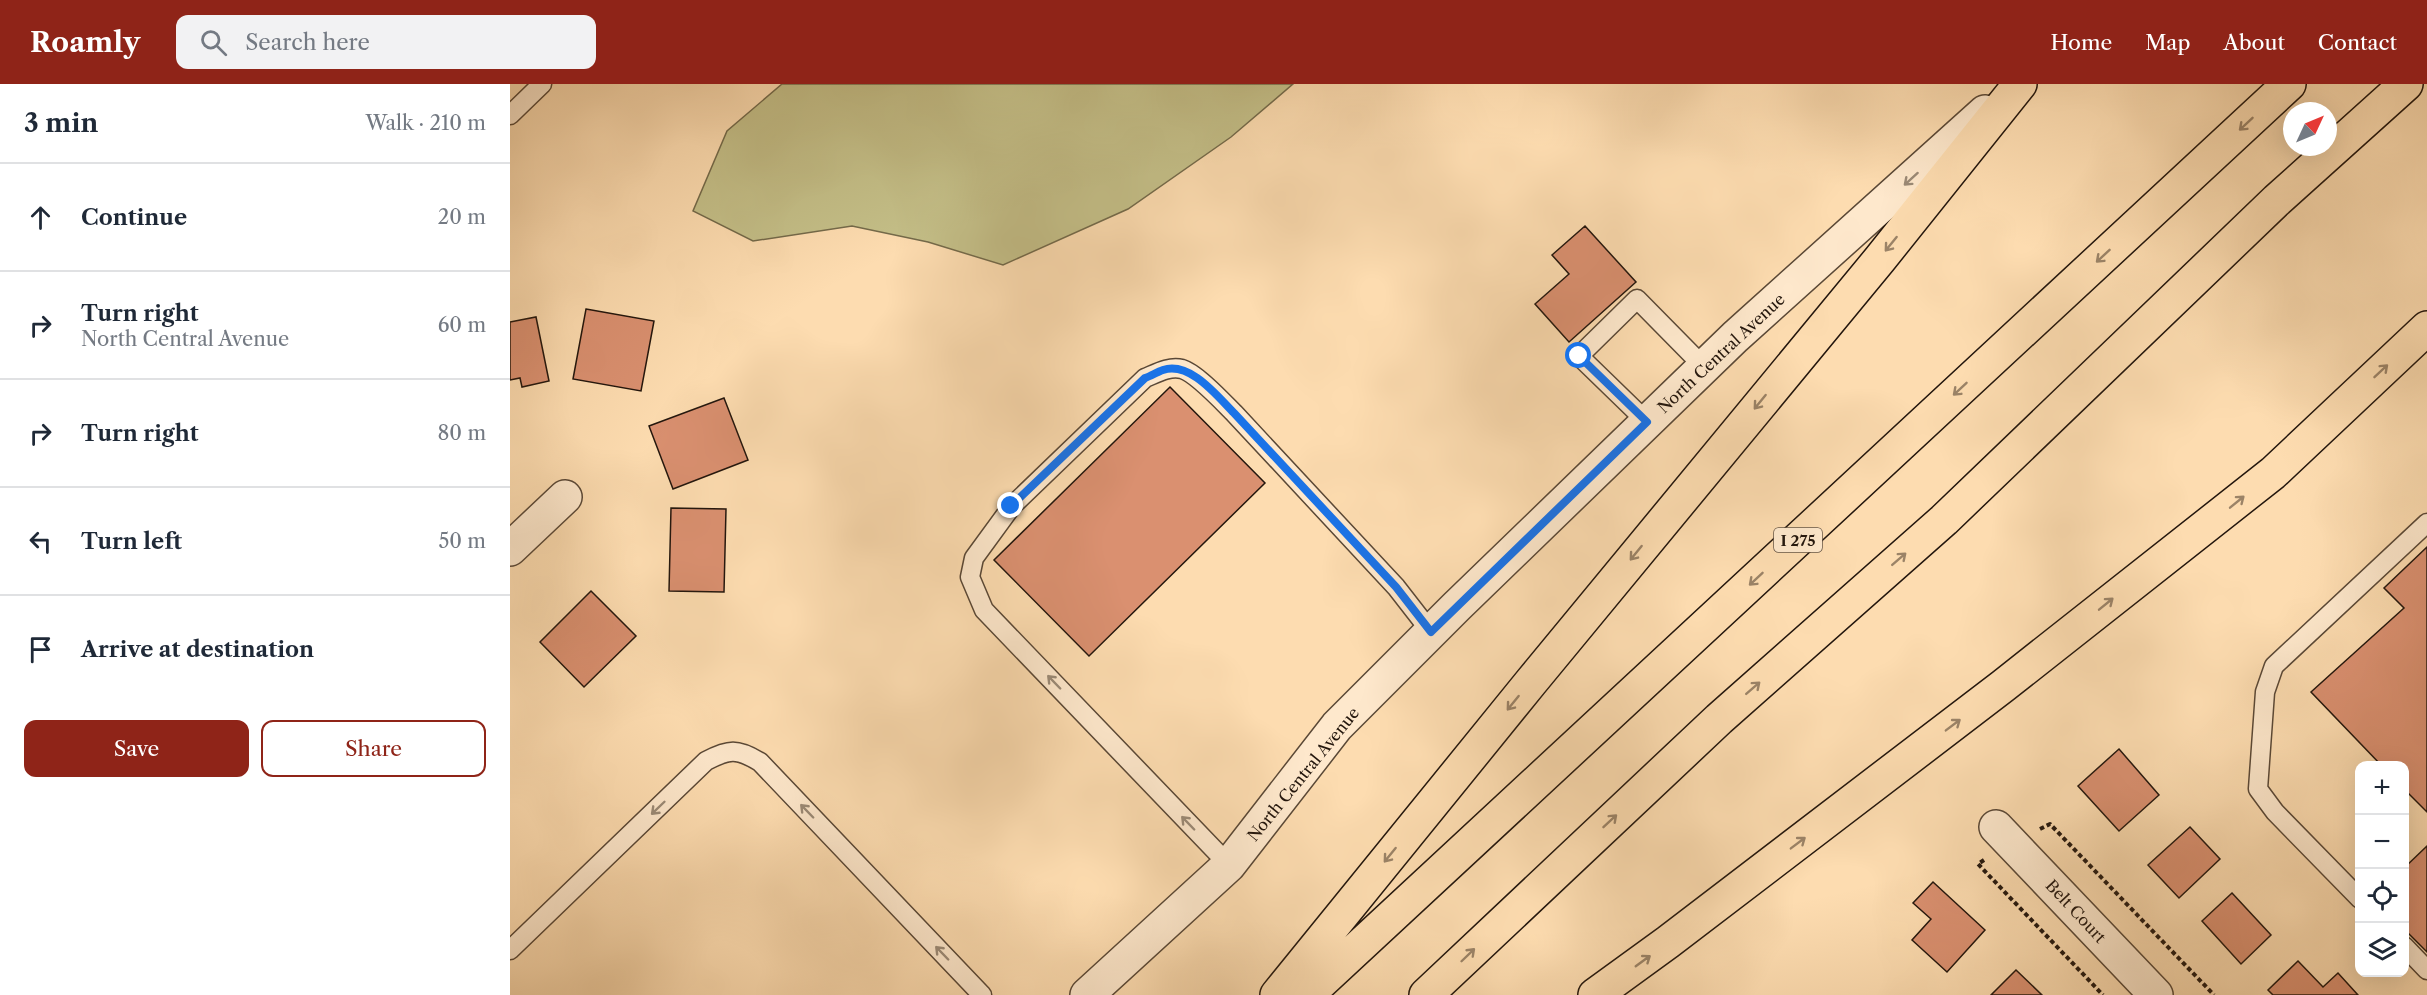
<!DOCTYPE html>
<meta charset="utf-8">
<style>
body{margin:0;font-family:"Libre Caslon Text",serif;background:#f2f2f3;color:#1f2937}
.controls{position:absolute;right:18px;bottom:18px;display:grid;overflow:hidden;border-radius:12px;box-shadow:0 6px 24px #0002}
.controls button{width:54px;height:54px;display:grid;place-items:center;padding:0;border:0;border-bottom:2px solid #e0e1e3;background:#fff;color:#1f2937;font:30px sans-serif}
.compass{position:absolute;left:1773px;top:18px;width:54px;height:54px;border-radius:50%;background:#fff;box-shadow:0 6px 24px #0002;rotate:46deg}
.stop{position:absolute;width:18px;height:18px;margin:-14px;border:4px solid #1a73e8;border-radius:50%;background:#fff}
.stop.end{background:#1a73e8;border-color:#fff;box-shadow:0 2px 6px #0008}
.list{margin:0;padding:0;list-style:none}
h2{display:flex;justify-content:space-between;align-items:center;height:78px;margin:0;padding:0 24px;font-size:26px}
h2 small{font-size:20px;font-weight:400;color:#747a83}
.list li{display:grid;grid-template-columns:39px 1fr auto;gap:18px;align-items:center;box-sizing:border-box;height:108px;padding:0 24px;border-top:2px solid #e0e1e3}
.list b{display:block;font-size:22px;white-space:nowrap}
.list p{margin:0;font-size:20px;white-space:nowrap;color:#747a83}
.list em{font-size:20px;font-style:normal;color:#747a83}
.actions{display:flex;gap:12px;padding:18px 24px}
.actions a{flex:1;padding:14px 0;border:2px solid #8f2418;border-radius:12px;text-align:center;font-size:21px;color:#8f2418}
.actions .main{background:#8f2418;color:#fff}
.icon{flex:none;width:33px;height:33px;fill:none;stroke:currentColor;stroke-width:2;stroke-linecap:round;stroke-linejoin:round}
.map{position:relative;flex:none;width:1917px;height:911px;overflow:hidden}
header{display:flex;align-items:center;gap:36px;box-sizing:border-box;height:84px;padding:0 30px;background:#8f2418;color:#fff}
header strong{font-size:28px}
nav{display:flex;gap:33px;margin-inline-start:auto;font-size:21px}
.search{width:420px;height:54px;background:#f2f2f3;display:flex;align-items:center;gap:15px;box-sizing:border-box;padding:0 21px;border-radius:12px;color:#747a83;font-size:22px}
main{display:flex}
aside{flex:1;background:#fff}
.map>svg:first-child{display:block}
</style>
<header>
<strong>Roamly</strong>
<div class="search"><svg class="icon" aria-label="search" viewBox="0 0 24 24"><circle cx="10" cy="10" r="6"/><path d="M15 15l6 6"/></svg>Search here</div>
<nav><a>Home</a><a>Map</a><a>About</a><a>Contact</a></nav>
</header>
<main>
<aside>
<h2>3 min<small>Walk · 210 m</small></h2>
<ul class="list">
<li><svg class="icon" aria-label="ahead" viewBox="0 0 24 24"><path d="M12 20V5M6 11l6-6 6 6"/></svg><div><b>Continue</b></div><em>20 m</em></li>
<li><svg class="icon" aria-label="right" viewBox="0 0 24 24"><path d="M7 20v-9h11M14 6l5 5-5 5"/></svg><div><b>Turn right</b><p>North Central Avenue</p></div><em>60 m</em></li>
<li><svg class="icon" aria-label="right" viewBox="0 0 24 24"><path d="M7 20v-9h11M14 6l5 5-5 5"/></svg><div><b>Turn right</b></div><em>80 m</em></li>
<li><svg class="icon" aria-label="left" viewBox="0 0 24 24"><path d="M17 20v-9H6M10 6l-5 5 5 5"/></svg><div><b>Turn left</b></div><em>50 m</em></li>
<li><svg class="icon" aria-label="arrive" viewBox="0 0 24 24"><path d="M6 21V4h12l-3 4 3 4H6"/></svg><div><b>Arrive at destination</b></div></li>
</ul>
<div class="actions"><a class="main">Save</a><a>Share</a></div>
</aside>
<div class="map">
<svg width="1917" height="911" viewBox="0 0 1917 911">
<rect width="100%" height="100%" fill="#fddcb0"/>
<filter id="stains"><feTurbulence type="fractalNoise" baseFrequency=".00333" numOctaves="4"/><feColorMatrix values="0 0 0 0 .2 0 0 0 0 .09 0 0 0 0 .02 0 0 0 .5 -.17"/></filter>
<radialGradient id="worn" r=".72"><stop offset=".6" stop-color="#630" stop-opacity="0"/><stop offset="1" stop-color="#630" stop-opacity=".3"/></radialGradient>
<path fill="#c4bf88" stroke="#746a4a" stroke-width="1.5" d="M272,0H783L721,53L618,125L493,181L418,158L342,142L243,157L183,127L217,47Z"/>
<path fill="#da9070" stroke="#23160d" stroke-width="1.5" d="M1075,142L1126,198L1059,258L1025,220L1059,190L1042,171Z
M76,225L144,237L131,307L63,295Z
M26,233L39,297L12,303L10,294L0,296V238Z
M660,303L755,399L579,572L484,476Z
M214,314L238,376L163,405L139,342Z
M161,424L216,425L214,508L159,507Z
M1917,463V728L1894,705V682H1872L1801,608L1894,524L1874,504Z
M81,507L126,552L74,603L30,558Z
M1609,665L1649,711L1609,747L1568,702Z
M1680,743L1710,775L1669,814L1638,781Z
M1917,762V868L1894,845V784Z
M1423,798L1475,846L1437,888L1402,856L1421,835L1403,819Z
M1722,809L1761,851L1731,880L1692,837Z
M1788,877L1813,903L1828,889L1848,911H1763L1758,906Z
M1506,886L1532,911H1481Z"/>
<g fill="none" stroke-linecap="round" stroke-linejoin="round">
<g stroke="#5a4836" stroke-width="21">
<path id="service" d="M0,31L32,0
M1137,338L1069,272L1127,215L1194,283
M719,781L474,526L460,493L464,474L502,422L635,294C647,289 659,282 672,285C686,289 713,318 724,329L886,503L921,548
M1850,815L1765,728L1748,705L1755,608L1764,582L1917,439
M1894,862L1917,886
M0,866L196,677C219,665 227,664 250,678L472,911"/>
</g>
<g stroke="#5a4836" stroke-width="36">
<path id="minor" d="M0,465L55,413
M1486,743L1646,911
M577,911L719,781L827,642L946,523L1225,253L1475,28"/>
</g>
<g stroke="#23160d" stroke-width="36">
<path id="motorway" d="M767,911L1021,598L1370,175L1510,0
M797,911L1779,0
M916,911L1209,635L1434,436L1767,116L1896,0
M1085,911L1158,858L1493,602L1763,389L1917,244"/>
</g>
<path stroke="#23160d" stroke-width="4" stroke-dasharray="4.5 3" stroke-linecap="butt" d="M1530,745L1540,740L1704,911
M1474,776L1468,780L1593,911"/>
<use href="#service" stroke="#fee8cc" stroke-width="18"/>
<use href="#minor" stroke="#fee8cc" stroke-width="33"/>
<use href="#motorway" stroke="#fddcb0" stroke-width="33"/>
</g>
<defs><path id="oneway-shaft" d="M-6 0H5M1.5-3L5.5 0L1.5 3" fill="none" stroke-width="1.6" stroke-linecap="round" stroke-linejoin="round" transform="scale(1.5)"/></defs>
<g stroke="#9b8367">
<use href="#oneway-shaft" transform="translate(1736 40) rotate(137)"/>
<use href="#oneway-shaft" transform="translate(1381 160) rotate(129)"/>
<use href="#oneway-shaft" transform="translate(1593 172) rotate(137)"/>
<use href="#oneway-shaft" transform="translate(1871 287) rotate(-43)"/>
<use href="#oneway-shaft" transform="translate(1450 305) rotate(137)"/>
<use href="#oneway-shaft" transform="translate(1250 318) rotate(129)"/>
<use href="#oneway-shaft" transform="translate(1727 418) rotate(-39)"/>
<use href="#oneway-shaft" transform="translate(1126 469) rotate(129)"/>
<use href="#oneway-shaft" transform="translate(1389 475) rotate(-41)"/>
<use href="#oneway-shaft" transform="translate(1246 495) rotate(137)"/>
<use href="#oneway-shaft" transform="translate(1596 520) rotate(-39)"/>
<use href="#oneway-shaft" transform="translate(1243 604) rotate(-41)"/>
<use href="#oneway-shaft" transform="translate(1003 619) rotate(129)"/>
<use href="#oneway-shaft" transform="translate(1443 641) rotate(-37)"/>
<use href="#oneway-shaft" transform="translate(1100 737) rotate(-43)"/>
<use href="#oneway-shaft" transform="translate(1288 759) rotate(-37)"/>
<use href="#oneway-shaft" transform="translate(880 771) rotate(129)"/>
<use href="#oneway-shaft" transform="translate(958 871) rotate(-44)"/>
<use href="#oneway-shaft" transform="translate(1133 877) rotate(-36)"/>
</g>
<g stroke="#9b8a76">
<use href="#oneway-shaft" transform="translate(1401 95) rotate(138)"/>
<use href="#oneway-shaft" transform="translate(544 598) rotate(-134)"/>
<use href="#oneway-shaft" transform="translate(148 724) rotate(136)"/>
<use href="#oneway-shaft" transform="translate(297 727) rotate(-134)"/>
<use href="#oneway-shaft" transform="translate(678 739) rotate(-134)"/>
<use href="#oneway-shaft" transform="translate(432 869) rotate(-134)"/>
</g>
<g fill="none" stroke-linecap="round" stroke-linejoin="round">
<path stroke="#1a73e8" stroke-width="8" d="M501,422L635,294C641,292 647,288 653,286C680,277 707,312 724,329L886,503L921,548L1137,338L1069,272"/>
</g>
<g text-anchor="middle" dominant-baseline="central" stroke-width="4.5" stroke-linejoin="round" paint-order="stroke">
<rect fill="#fee8cc" stroke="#655546" stroke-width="1.5" x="1264" y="444" width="48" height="24" rx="4.5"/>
<g font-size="15" font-weight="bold" fill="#23160d">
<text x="1288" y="456">I 275</text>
</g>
<g font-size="16" fill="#23160d" stroke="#fee8cc">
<text transform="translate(1211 269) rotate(-43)">North Central Avenue</text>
<text transform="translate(793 690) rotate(-51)">North Central Avenue</text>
<text transform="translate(1566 827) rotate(47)">Belt Court</text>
</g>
</g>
<rect width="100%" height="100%" filter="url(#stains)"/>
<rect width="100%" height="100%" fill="url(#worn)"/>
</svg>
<div class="controls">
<button>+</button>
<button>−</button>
<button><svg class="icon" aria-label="locate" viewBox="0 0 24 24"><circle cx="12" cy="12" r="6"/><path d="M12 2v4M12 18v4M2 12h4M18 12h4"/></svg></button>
<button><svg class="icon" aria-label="layers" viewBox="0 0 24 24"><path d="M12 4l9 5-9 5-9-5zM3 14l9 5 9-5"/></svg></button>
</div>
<svg class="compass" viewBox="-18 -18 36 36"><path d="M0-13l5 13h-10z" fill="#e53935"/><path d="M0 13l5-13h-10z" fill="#747a83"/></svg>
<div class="stop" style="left:1069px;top:272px"></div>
<div class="stop end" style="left:501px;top:422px"></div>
</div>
</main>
